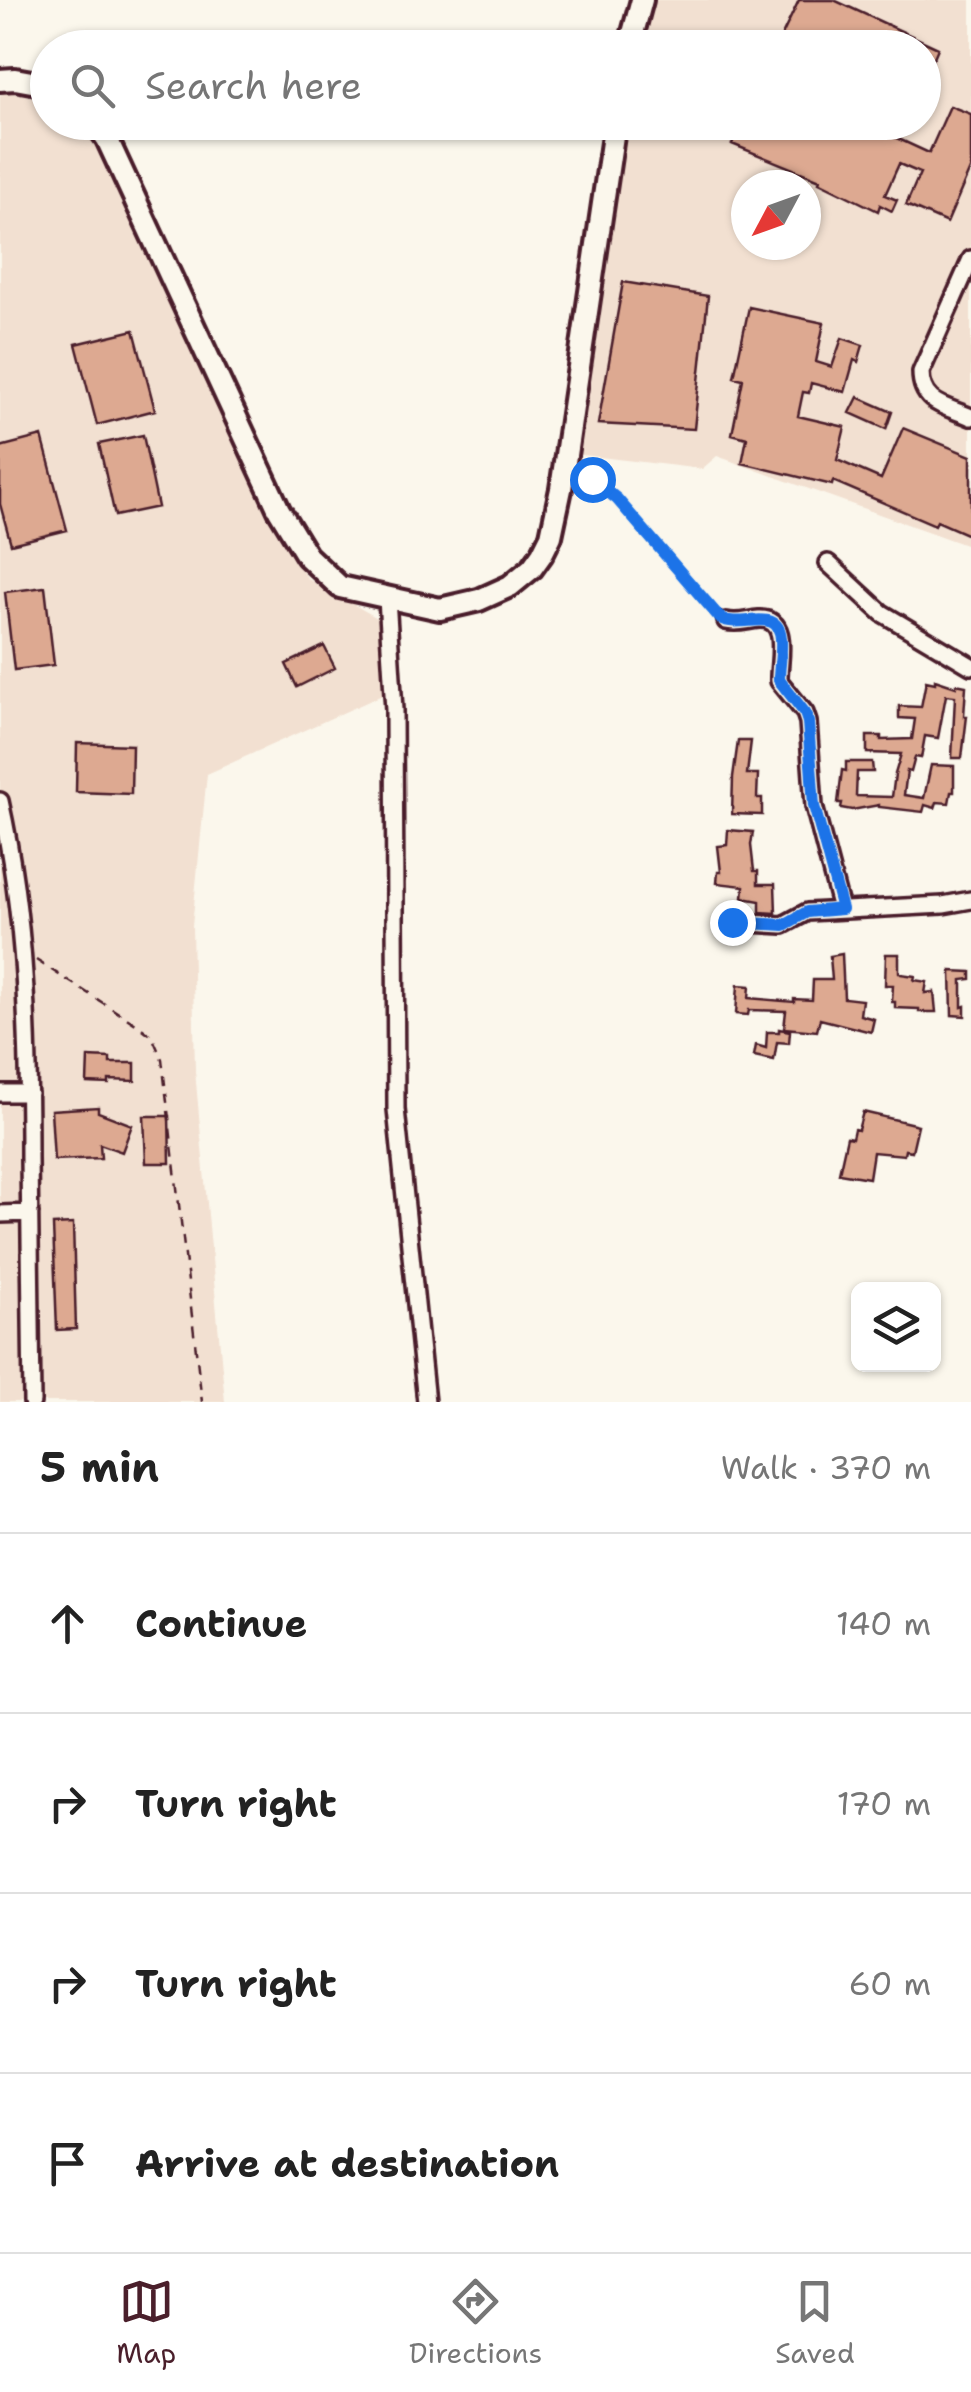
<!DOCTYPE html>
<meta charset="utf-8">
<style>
body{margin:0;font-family:"Shantell Sans",sans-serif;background:#f6f6f6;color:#222}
.controls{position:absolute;right:30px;bottom:30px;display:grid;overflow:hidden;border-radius:15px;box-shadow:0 2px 8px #0004}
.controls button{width:90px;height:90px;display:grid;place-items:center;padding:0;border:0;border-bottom:2px solid #e0e0e0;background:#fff;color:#222;font:50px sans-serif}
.compass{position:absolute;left:731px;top:170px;width:90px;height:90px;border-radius:50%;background:#fff;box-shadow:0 2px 8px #0004;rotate:229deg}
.stop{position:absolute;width:30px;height:30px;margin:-22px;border:8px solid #1a73e8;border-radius:50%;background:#fff}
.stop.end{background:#1a73e8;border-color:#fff;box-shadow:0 2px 10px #0008}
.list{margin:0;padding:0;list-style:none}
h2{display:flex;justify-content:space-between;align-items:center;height:130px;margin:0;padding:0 40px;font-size:42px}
h2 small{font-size:32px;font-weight:400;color:#767676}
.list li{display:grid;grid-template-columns:65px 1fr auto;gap:30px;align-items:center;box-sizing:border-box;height:180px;padding:0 40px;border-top:2px solid #e0e0e0}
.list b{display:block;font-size:38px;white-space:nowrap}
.list em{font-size:32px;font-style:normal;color:#767676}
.icon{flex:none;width:55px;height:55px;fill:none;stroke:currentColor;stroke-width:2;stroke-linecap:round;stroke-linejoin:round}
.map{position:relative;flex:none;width:971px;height:1402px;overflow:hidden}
.search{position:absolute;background:#fff;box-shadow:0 2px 8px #0004;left:30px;right:30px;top:30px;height:110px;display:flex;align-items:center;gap:25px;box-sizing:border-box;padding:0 35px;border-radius:55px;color:#767676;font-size:38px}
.sheet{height:850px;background:#fff}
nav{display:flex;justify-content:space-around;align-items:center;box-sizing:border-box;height:140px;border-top:2px solid #e0e0e0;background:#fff;font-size:28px;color:#767676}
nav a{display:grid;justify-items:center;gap:5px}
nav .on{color:#4a1f2b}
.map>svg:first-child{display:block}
</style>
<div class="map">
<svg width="971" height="1402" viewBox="0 0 971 1402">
<rect width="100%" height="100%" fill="#fbf7ec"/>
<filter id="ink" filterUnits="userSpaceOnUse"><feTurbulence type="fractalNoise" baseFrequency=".01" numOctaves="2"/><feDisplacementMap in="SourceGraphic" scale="20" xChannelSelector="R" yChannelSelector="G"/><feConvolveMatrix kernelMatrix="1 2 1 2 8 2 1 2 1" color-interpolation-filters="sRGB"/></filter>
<g filter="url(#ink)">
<path fill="#f2e0d1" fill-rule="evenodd" d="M652,0H971V547L717,456L702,469L574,454L627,123L924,122V48L640,47ZM746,185H806V245H746Z
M8,92L41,98L47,101L48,122L82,123L96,139L247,464L275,530L308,579L397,629L400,687L207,774L192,926L195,1071L225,1402H0V95Z"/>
<path fill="#dda991" stroke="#4a1f2b" stroke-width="2.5" d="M799,0H834L938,48L924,81V48H776Z
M950,106L971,114V167L947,223L906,205L920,173L899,164L885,195L897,200L892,211L880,205L878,211L819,182L820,180L732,144L741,122H862L929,153Z
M623,282L708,296L694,429L598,424Z
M749,307L824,323L816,362L832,367L842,338L863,345L858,362L854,360L845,392L811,383L809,393L803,392L798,416L845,427L837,460L881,479L903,428L971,456V536L937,521L935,525L833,481L832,485L742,463L747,438L732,434L743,379L734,377Z
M134,330L155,410L97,425L76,344Z
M858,397L892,412L886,429L850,413Z
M143,435L158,507L115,516L99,444Z
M42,436L67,530L11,544L0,504V447Z
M45,587L54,665L14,670L5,592Z
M324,646L335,668L297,687L286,664Z
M935,680L956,687V684L966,686L964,716H967L962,758H952L955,696L946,695L938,738L925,736L921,758L915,757L911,772L907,771L904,795L924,798L931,765L954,766V792H951L949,803L937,802L935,808L925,805L923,812L879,807V805L852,810L841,808L842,803H838L842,770L846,771V762H872L873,772H857L856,796L892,797L895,774L901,754L867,753V736H881V740L912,739L915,719L899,718V706L921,707L926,681L935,683Z
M738,741H751L747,774H758L757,798H762V815L732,814L733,777Z
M77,743L132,745L131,794L76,792Z
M728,830L753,832L751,845L754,871H758V884H775L776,913L760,912V901L743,898L744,886L717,883L718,872H721L718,846L727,845Z
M842,954L844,998L862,1000L860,1015L874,1019L871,1032L820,1019L817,1031L784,1028L786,1011L749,1010L748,1015L736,1014L738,985L750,986L749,998L794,1002V999L812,1000L813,980H832L830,956Z
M886,954H899V972L901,974L915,976L914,980L927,982L925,993L934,992L936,1012H919V1009L895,1008V1002H892L893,985H885Z
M951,971L971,972V979L962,980V1007L965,1006V1016L952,1015Z
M779,1029L790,1031L789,1043L777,1042L774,1060L754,1056L756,1045L766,1048L767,1032H779Z
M88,1057L110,1058V1063H135V1081L109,1080V1084L87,1083Z
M98,1107V1112L132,1125L122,1152L100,1144L101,1158L54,1160L51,1110Z
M863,1112L918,1125L912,1151L905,1150L904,1155L873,1152L869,1178L839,1173L847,1137L852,1138L854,1129L858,1130Z
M144,1116H169L170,1163H146Z
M73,1224L76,1329L57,1330L53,1225Z"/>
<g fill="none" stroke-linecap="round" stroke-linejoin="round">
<g stroke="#4a1f2b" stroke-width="22">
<path id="minor" d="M971,259L921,372C921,404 945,406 971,417
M828,563L882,613L971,666
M387,598L394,710L396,1109L426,1402
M726,621C738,624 747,620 759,619C791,618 778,661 779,681L805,713L808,722L814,806L841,909
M0,801C26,918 29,1038 29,1158C30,1239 31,1321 32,1402
M732,922L783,925L807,912L943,905L971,900
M0,1093H29
M0,1214L30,1213"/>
</g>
<g stroke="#4a1f2b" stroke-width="28">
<path id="major" d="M629,48L642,0
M0,80L15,79L48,85
M95,122L107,139L279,510L307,556L340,587L440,609L479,600L510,586L532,568L542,554L551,536L561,489L615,122"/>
</g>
<path stroke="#4a1f2b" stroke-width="2.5" stroke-dasharray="10 8" stroke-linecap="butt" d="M581,474L592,479L617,499L718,614
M36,960L139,1026L152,1036L162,1059L202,1402"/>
<use href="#minor" stroke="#fbf7ec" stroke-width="15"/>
<use href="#major" stroke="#fbf7ec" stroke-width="20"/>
</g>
</g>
<g fill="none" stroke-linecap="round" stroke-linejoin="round" filter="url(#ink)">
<path stroke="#1a73e8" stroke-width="12" d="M592,479L617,499L720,618C742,630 779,605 781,639C782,653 779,667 779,680L805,713L808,722L814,806L842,909L807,912L784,925L732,922"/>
</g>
</svg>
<div class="controls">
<button><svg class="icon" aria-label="layers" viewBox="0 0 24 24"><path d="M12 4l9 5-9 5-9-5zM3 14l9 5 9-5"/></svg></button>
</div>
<svg class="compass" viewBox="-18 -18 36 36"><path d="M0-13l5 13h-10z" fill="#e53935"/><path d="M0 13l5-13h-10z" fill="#767676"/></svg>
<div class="stop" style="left:592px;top:479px"></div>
<div class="stop end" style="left:732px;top:922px"></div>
<div class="search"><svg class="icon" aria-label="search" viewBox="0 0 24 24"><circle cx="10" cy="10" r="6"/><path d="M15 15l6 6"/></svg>Search here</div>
</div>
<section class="sheet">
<h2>5 min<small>Walk · 370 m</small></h2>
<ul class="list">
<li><svg class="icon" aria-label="ahead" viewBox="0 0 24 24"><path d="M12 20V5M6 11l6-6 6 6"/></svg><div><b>Continue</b></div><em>140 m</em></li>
<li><svg class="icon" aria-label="right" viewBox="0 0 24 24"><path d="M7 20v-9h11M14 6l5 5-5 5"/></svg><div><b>Turn right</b></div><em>170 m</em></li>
<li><svg class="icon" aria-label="right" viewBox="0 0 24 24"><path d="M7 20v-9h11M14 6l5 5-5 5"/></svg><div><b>Turn right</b></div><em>60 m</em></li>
<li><svg class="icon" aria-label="arrive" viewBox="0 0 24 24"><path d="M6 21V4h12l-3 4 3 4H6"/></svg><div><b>Arrive at destination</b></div></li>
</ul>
</section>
<nav>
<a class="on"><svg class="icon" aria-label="map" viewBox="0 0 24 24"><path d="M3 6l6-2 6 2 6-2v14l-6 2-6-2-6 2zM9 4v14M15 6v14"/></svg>Map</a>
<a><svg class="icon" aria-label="directions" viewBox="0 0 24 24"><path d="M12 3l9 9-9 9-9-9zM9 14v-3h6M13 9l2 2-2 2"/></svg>Directions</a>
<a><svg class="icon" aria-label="saved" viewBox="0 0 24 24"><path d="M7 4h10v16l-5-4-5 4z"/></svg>Saved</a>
</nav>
